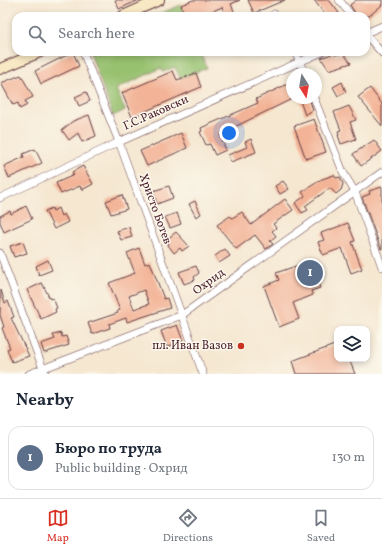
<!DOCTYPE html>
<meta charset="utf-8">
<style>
body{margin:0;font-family:Vollkorn,serif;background:#f6f6f7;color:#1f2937}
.controls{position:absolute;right:12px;bottom:12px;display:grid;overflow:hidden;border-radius:8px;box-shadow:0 2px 6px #0003}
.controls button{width:36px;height:36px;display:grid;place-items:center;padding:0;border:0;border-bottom:1px solid #e0e1e3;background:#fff;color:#1f2937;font:20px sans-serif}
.compass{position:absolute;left:286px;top:68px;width:36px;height:36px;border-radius:50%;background:#fff;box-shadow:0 2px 6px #0003;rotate:169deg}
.you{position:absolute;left:229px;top:133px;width:14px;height:14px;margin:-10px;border:3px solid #fff;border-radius:50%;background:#1a73e8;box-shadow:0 0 0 6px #1a73e833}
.badge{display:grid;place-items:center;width:26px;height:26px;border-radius:50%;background:#d93025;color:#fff;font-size:13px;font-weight:700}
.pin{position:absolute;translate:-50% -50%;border:2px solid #fff;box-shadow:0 1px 4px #0006}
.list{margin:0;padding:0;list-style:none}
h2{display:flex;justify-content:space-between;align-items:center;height:52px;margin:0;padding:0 16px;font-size:17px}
h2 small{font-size:13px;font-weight:400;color:#747a83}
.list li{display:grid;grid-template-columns:26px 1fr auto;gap:12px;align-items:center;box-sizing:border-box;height:64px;margin:0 8px 8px;padding:0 8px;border:1px solid #e0e1e3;border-radius:12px}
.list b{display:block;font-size:15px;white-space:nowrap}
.list p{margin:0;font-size:13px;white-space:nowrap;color:#747a83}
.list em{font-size:13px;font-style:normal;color:#747a83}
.icon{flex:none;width:22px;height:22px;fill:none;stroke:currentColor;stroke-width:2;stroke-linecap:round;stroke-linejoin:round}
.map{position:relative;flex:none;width:382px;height:374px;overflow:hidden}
.search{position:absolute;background:#fff;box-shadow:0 2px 6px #0003;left:12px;right:12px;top:12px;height:44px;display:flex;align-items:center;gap:10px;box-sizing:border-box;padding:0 14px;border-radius:12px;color:#747a83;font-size:15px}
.sheet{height:124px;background:#fff}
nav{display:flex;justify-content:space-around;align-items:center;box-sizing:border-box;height:56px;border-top:1px solid #e0e1e3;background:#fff;font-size:11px;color:#747a83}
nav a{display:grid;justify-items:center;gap:2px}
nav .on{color:#d93025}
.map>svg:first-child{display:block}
</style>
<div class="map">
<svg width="382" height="374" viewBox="0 0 382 374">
<rect width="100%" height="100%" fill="#fbf7ec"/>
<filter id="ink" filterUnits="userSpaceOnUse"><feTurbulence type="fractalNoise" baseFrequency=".025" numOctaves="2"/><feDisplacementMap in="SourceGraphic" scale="8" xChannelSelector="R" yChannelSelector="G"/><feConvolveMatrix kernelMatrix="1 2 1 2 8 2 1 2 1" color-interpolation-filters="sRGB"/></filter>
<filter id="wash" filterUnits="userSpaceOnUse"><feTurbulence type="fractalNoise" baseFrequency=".012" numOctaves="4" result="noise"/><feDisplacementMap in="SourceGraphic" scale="16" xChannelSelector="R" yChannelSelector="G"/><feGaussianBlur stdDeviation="0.9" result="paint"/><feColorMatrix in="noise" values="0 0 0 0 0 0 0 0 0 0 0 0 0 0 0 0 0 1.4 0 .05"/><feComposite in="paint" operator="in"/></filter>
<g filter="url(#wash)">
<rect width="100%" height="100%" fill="#f5e7d0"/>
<path fill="#97c16e" stroke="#70704c" d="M181,5L185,16H154Z
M90,52H200L207,68L180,78L175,67L163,72L161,68L116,89L125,110L113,116Z"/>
<g id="blocks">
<path fill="#f3b396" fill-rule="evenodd" d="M115,0H139L119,9Z
M193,0H240L231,4L236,16H226L222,7L206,14L207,16H185L181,5Z
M248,0H285L254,13Z
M314,0H329L339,13L335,16H326Z
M356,0H382V5L369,16H357L350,5Z
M73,52L79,66L41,84L35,71Z
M334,53L335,55L343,53L351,63L329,70L321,58Z
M173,71L177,80L196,73L201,87L132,117L122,93Z
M21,75L33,97L25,101L27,105L20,109L18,103L13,105L1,83Z
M292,82V99L222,133L220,136L226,150L215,155L210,144L206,145L200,132L202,131L201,128L258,103L256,99Z
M342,82L346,92L338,96L333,87Z
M370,88L382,104V126L358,97Z
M86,92L90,101L79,106L75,97Z
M299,98H309L313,110L305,115Z
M349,106L356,120L350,122L356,139L341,144L338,135H339L338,131L341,130L334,112Z
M89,115L96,136L82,142L78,133L69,140L62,130L73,121Z
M314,119L326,152L306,159L294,126Z
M181,133L187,148L147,166L140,151Z
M251,139L256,152L231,162L228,155L247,147L245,142Z
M374,140L382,151L361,166L353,154Z
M35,149L42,163L9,178L4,166L24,157L23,154Z
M83,166L93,184L82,190L80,186L61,194L56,183L74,175L72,172Z
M334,175L336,178L340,177L341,179L343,184L341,190L336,194L330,188L305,206L308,210L302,213L295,203L305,196L302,192L322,179Z
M283,181L289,189L280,194L275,186Z
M169,186L173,198L157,204L153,191Z
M382,187V249H381L362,197L370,194L369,191Z
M122,195L127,209L111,214L106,201Z
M285,199L293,210L273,224L276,228L272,231L276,236L270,241L273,244L266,249L255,235L236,249L217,225L230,216L232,218L242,212L251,225Z
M195,201L201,214L196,217L189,204Z
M26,206L32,219L4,232L0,222V216L10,211L11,214Z
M52,208L53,211L58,208L61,216L64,214L68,222L54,229L45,211Z
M177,213L181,224L170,228L165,217Z
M348,223L355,241L352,242L362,269L351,273L342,248L323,255L318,242L324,240L321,233Z
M129,227L132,237L121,240L117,231Z
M176,232L189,246L182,251L180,248L174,253L168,245L169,243L166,240Z
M23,242L27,253L14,257L10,246Z
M139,248L145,264L150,262L164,299L167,298L170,308L127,322L126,318L109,324L110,328L92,334L88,323L118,313L117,311L120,310L109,283L135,273L127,253ZM144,290L149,304L134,309L129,296Z
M225,249L230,256L219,263L215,256Z
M48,260L52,270L39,275L36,266Z
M310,261L320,288L311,291L313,295L293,303L299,319L279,327L264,286L279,280L276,273Z
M196,266L199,273L194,277L195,280L184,284L179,272Z
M42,283L50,299L53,298L57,308L55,309L56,312L41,319L27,290Z
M1,290L5,303L8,301L14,317L11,318L29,356L12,362L7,349L10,348L2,328L4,327L0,315Z
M177,325L183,341L167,347L161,331Z
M61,333L62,337L66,336L69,345L44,353L41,344L55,339L53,335Z
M337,344V359H349L355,374H296L292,361Z"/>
</g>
</g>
<g filter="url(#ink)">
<use href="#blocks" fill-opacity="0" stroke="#643d44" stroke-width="1"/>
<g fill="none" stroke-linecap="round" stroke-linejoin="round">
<g stroke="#643d44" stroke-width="8">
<path id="street" d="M339,0L352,16
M274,14L275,16
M366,33L382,26
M366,35L382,53
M83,52L119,142L203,374
M295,52L305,74
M314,98L343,172L355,192L382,267
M0,198L119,142L322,52
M0,253L45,374
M29,374L182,315L382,172"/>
</g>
<g stroke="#643d44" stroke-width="12">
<path id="secondary" d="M123,16L159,0
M0,69L40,52"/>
</g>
<use href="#street" stroke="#fff" stroke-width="7"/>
<use href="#secondary" stroke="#f8e8c3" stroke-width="10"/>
</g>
</g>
<circle fill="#c8321e" stroke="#fbf7ec" stroke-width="1.5" cx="241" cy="346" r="4"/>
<g text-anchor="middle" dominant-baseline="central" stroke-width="3" stroke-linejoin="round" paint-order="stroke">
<g font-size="12" fill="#4a1f2b" stroke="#fbf7ec">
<text transform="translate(156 113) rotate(-24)">Г.С.Раковски</text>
<text transform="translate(155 209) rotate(70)">Христо Ботев</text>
<text transform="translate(209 282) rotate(-36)">Охрид</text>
</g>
<g font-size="12" fill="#4a1f2b" stroke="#fbf7ec" text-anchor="end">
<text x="233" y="346">пл. Иван Вазов</text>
</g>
</g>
</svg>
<div class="controls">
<button><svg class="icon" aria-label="layers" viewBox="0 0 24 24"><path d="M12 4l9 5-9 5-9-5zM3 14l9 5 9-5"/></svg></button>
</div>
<svg class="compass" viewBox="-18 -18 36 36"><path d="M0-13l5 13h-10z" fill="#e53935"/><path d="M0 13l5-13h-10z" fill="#747a83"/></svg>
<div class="you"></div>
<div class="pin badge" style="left:310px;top:273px;background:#5c6f8a">1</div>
<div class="search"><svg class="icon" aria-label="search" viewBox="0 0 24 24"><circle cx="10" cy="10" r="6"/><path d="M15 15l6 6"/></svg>Search here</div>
</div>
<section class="sheet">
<h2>Nearby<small></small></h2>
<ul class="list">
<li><span class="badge" style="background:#5c6f8a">1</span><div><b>Бюро по труда</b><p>Public building · Охрид</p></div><em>130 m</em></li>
</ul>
</section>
<nav>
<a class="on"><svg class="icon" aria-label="map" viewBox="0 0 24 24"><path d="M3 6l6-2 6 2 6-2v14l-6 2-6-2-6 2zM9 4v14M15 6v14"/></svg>Map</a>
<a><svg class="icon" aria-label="directions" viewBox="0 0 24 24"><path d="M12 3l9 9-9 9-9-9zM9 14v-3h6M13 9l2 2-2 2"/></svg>Directions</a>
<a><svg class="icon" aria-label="saved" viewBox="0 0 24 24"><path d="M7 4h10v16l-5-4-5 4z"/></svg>Saved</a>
</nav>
